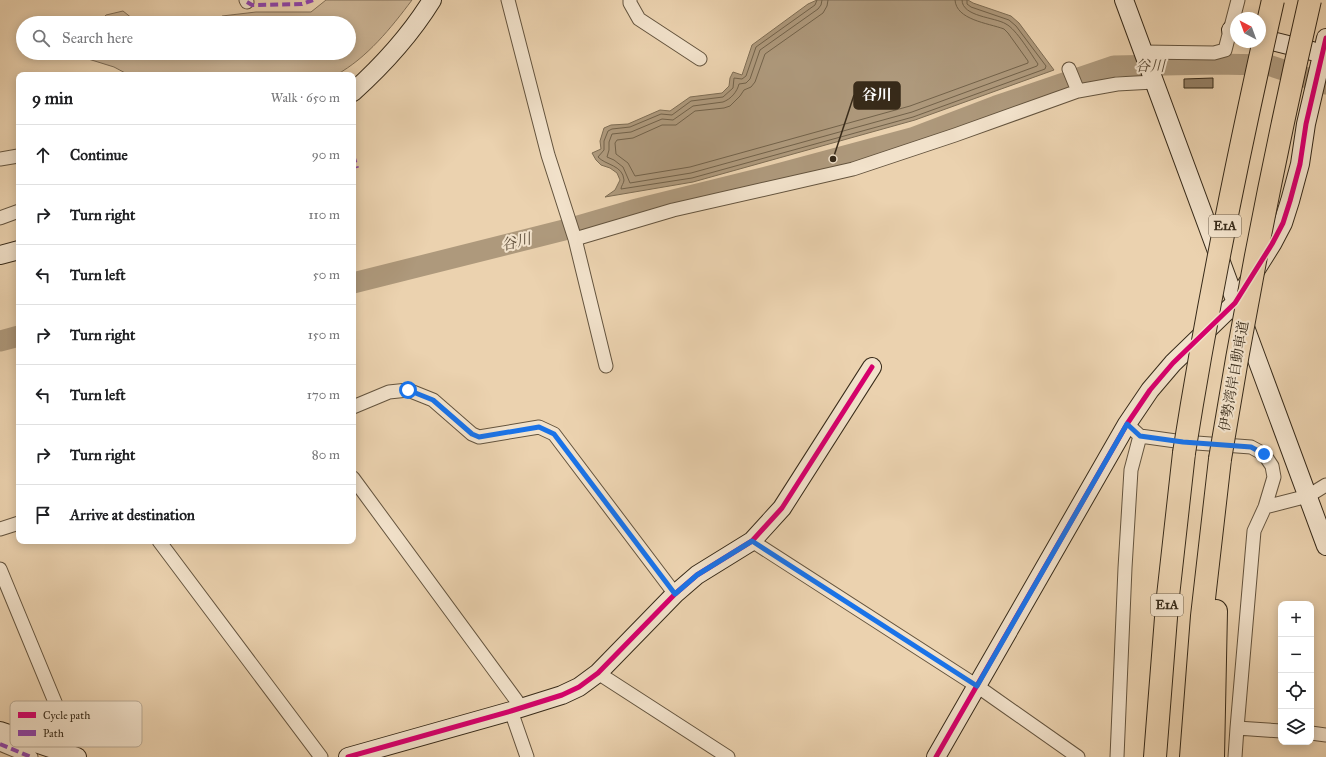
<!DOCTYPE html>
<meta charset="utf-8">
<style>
body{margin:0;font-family:"IM FELL Great Primer","Noto Serif JP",serif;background:#f2f2f2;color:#202124}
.controls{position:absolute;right:12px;bottom:12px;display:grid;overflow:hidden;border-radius:8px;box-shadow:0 2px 10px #0003}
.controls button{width:36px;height:36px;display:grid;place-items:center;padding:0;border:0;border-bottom:1px solid #e0e0e0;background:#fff;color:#202124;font:20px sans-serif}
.compass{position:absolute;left:1230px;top:12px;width:36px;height:36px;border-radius:50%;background:#fff;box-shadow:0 2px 10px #0003;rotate:319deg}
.stop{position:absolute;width:12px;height:12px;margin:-9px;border:3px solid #1a73e8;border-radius:50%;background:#fff}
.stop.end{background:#1a73e8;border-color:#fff;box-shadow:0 1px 4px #0008}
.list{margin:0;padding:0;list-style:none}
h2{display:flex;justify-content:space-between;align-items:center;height:52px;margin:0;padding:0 16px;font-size:17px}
h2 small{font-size:13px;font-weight:400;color:#757577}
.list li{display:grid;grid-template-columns:26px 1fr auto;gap:12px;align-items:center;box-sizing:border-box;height:60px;padding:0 16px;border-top:1px solid #e0e0e0}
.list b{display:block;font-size:15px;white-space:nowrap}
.list em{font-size:13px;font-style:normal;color:#757577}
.icon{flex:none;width:22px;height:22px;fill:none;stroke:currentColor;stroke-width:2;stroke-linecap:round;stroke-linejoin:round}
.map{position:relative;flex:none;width:1326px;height:757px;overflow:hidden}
.search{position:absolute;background:#fff;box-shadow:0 2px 10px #0003;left:16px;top:16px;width:340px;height:44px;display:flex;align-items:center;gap:10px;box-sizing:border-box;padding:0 14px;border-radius:22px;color:#757577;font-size:15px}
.panel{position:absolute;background:#fff;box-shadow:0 2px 10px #0003;left:16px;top:72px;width:340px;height:472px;border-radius:8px}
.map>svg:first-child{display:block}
</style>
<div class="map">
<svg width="1326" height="757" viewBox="0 0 1326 757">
<rect width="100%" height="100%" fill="#ebd2af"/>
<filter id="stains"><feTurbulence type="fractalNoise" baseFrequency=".005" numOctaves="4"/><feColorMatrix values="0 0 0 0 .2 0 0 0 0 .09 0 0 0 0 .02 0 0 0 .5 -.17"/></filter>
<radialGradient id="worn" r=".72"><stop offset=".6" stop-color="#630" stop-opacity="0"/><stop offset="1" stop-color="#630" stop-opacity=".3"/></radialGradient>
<path fill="#ccb596" stroke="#827058" d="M326,0H412C391,28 367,58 336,75H129L114,67L69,53L215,54L216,53H349V23H221L222,16L256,12H311Z
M123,11L138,23H98L106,15Z"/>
<path fill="#ae997c" stroke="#7e6d54" d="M817,0H968L973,3L1011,16L1019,23L1054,70L915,120L693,182L605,197L615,190L620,180L617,173L610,168L601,165L596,160L592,153L601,149L600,141L604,128L611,125L628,124L660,110L670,111L690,97L722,93L729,86L730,78L733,72L742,75L752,45L808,4Z"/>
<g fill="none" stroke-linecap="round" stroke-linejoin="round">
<path stroke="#72624a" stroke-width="1" d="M817,0L815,5L756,47L746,76L742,79L734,78L733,88L723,97L691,101L672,115L661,114L630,127L612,129L608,131L604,141V150L598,157C605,165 623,165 624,180C624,183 621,186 621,189L692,178L913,117L1045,69L1046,66L1016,26L1009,20L971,7L967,4V0
M822,0L821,5L818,9L760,50L750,79L746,83L739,84C737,92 731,99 723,102L693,106L673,120L662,119L631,132L612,134L609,142V150L607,157L614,160L623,167L630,183L691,173L912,112L1037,66L1038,64C1031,54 1016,29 1006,24C995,17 962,17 962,0
M828,0L827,6L823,13L765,54L755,82L751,87L744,90L740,96L730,106L724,108L695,111L676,125H662L633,138L617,140L615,143L616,154L628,163L635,176L690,167L910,106L1028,63V61L1008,33L1004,29C988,23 956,20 955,0"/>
<path stroke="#ae997c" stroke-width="21" d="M353,283L564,230L633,210L774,175L912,138L996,106L1114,66L1215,64L1268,65L1326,84
M0,341L19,336"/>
</g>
<path fill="#958167" stroke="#372a19" d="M1213,78V88H1184V79Z"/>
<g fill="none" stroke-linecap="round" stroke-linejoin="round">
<g stroke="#64543e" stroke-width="15">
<path id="street" d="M246,0L247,2
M508,0L548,155L575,239L606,366
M630,0V3L639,19L700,59
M1143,52L1214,53L1225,50L1238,0
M1069,69L1078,91
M0,159L18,156
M0,218L19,211
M575,239L673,210L853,169L955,135L1078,91L1117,84L1154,82
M353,407L389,392L408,390L433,400L472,434L479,437L539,427L554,434L675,594
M1127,424L1140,436L1183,442L1251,447L1264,454L1272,466L1274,477L1265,507L1254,531L1237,728L1235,757
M353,478L522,708
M1265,507L1308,496L1326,485
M0,529L19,523
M159,541L321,757
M752,541L977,686L1078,757
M0,569L62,719L66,738L65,754
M598,673L728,757
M511,711L527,757
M1237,728L1281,731
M1311,733L1326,735
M0,744L31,757
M1117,757L1125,568L1131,470L1140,436"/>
</g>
<g stroke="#372a19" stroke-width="20">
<path id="secondary" d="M1124,0L1326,546
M1231,30L1236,31
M1260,38L1312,51
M353,92C383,65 411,34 432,0
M0,255L19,250
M0,731L77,757
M348,757L511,711L562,695L579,687L598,673L675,594L697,575L752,541L782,508L872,367
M936,757L1127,424L1150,390L1173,363L1235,303L1272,244L1283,223L1290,201L1300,164L1306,124L1326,38"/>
</g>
<g stroke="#372a19" stroke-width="24">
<path id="highway" d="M1155,757L1167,605L1184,453
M1191,757L1202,616L1220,459
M1213,757L1216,611"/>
</g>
<use href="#street" stroke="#f2e2cb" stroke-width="13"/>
<use href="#secondary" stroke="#f2e2cb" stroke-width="18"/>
<use href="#highway" stroke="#ebd2af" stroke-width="22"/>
<g stroke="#372a19" stroke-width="24" stroke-linecap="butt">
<path id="highway-bridge" d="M1184,453C1208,301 1239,150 1273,0
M1220,459C1245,305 1275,152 1310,0"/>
</g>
<use href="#highway-bridge" stroke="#ebd2af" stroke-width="22"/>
<path stroke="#8e44ad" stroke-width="4" stroke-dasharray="8 4" stroke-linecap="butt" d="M247,2L252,5L302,4L313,0
M353,155L357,168
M0,744L31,757"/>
<g stroke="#f2e2cb" stroke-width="8">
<path id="cycleway" d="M348,757L511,711L562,695L579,687L598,673L675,594L697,575L752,541L782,508L872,367
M936,757L1127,424L1150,390L1173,363L1235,303L1272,244L1283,223L1290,201L1300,164L1306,124L1326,38"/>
</g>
<use href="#cycleway" stroke="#d6006c" stroke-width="5"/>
</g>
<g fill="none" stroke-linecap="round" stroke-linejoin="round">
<path stroke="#1a73e8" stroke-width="5" d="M408,390L433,400L472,434L479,437L539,427L554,434L675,594L697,575L752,541L977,686L1127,424L1140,436L1183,442L1251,447L1264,454"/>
</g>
<g text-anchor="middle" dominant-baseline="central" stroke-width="4" stroke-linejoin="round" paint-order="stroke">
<g fill="#f2e2cb" stroke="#6f614e" stroke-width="1">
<rect x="1209" y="215" width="32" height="22" rx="3"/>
<rect x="1151" y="594" width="32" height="22" rx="3"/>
</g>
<g font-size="13" font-weight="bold" fill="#372a19">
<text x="1225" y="226">E1A</text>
<text x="1167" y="605">E1A</text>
</g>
<g font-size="14" fill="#372a19" stroke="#f2e2cb">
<text transform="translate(1234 376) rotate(-80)">伊勢湾岸自動車道</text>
</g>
<g font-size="15" font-style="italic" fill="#5b4b37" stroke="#f2e2cb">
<text x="1150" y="66">谷川</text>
<text transform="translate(516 242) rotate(-14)">谷川</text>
</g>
</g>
<rect x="10" y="701" width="132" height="46" rx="6" fill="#f2e2cb" stroke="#baab96" stroke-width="1"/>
<rect x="18" y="712" width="18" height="6" fill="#d6006c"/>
<rect x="18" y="730" width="18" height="6" fill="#8e44ad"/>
<g font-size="11" fill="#372a19">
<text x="43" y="719">Cycle path</text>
<text x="43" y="737">Path</text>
</g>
<path fill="none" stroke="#372a19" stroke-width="1.5" d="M833 159L854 95"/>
<circle fill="#372a19" stroke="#f2e2cb" stroke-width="1.5" cx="833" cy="159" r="4"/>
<rect fill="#372a19" stroke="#372a19" stroke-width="1.5" x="854" y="82" width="46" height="27" rx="4"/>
<g font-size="15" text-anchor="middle" font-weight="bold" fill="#fff">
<text x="877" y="100">谷川</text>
</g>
<rect width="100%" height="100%" filter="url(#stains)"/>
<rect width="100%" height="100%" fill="url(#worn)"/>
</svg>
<div class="controls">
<button>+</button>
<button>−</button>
<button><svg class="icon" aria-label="locate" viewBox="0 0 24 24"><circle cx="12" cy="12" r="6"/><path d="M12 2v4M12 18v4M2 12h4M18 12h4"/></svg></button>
<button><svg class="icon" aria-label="layers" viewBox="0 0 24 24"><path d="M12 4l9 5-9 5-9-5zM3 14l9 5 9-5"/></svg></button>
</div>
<svg class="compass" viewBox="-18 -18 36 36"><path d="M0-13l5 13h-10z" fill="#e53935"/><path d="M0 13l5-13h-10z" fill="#757577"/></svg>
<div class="stop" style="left:408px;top:390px"></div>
<div class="stop end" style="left:1264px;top:454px"></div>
<div class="search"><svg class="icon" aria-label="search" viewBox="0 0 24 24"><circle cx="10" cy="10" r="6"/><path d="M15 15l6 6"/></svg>Search here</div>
<section class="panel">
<h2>9 min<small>Walk · 650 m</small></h2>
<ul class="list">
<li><svg class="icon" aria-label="ahead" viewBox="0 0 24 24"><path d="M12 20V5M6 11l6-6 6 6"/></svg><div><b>Continue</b></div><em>90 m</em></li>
<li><svg class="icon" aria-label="right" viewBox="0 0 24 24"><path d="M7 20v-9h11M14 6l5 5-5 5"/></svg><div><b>Turn right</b></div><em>110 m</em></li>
<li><svg class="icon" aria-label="left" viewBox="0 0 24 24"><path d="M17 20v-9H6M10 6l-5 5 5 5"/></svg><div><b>Turn left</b></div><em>50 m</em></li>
<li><svg class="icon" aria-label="right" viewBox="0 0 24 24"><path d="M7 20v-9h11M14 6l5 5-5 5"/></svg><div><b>Turn right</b></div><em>150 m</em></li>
<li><svg class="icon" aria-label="left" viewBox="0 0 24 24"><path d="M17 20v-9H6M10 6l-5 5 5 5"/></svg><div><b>Turn left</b></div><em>170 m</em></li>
<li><svg class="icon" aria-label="right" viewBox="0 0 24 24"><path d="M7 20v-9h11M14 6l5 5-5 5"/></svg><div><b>Turn right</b></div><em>80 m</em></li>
<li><svg class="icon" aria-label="arrive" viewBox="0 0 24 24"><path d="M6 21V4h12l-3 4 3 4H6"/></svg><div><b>Arrive at destination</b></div></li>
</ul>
</section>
</div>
